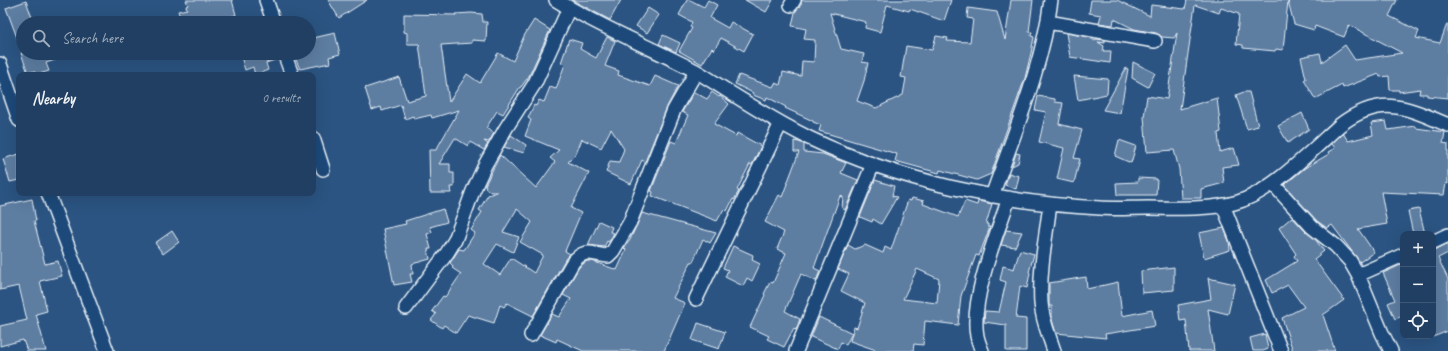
<!DOCTYPE html>
<meta charset="utf-8">
<style>
body{margin:0;font-family:Caveat,sans-serif;background:#284668;color:#f1f3f6}
.controls{position:absolute;right:12px;bottom:12px;display:grid;overflow:hidden;border-radius:8px;box-shadow:0 4px 16px #0002}
.controls button{width:36px;height:36px;display:grid;place-items:center;padding:0;border:0;border-bottom:1px solid #3d5877;background:#203f62;color:#f1f3f6;font:20px sans-serif}
.list{margin:0;padding:0;list-style:none}
h2{display:flex;justify-content:space-between;align-items:center;height:52px;margin:0;padding:0 16px;font-size:17px}
h2 small{font-size:13px;font-weight:400;color:#a2afbe}
.icon{flex:none;width:22px;height:22px;fill:none;stroke:currentColor;stroke-width:2;stroke-linecap:round;stroke-linejoin:round}
.map{position:relative;flex:none;width:1448px;height:351px;overflow:hidden}
.search{position:absolute;background:#203f62;box-shadow:0 4px 16px #0002;left:16px;top:16px;width:300px;height:44px;display:flex;align-items:center;gap:10px;box-sizing:border-box;padding:0 14px;border-radius:22px;color:#a2afbe;font-size:15px}
.panel{position:absolute;background:#203f62;box-shadow:0 4px 16px #0002;left:16px;top:72px;width:300px;height:124px;border-radius:8px}
.map>svg:first-child{display:block}
</style>
<div class="map">
<svg width="1448" height="351" viewBox="0 0 1448 351">
<rect width="100%" height="100%" fill="#2b5482"/>
<filter id="ink" filterUnits="userSpaceOnUse"><feTurbulence type="fractalNoise" baseFrequency=".025" numOctaves="2"/><feDisplacementMap in="SourceGraphic" scale="8" xChannelSelector="R" yChannelSelector="G"/><feConvolveMatrix kernelMatrix="1 2 1 2 8 2 1 2 1" color-interpolation-filters="sRGB"/></filter>
<g filter="url(#ink)">
<path fill="#5d7da1" stroke="#e8f1f8" fill-rule="evenodd" d="M186,0H232L236,15L219,20L220,23H182L178,11L187,9L186,6L188,5Z
M328,0H367L339,18Z
M572,0H621L610,20Z
M687,0H690L704,7L708,0L717,5L710,18L728,28L731,22L753,34L744,51L721,38L714,50L712,48L702,64L679,51L692,28L690,27L692,22L679,15Z
M745,0H773L766,12Z
M802,0H951L944,21L910,9L909,11L887,5L880,32L865,28L866,22L830,13L841,49L864,54L862,62L868,63L864,81L857,101L876,108L903,95L906,78L901,77L906,46L932,50L936,36L948,38L947,41L970,42L973,19L967,18L968,8L997,12L1005,40L1011,0H1033L1029,32H1032L1031,36L1034,37L1031,53L1025,78L991,174L977,180L940,170L939,173L895,161L897,154L819,131L821,125L813,122V121L785,108L786,107L767,97L766,100L753,95V93L735,84L739,75L773,87L775,83L780,85L783,72L801,76L802,61L814,62L815,40L804,39L806,29L792,26L795,12L801,4Z
M1091,0H1117L1150,16L1151,5L1185,9L1187,0H1397L1389,16L1419,31L1416,38L1440,43L1447,24H1448V98L1427,96V94H1419L1420,89L1399,92V90H1390L1389,76L1380,77L1379,74L1343,88L1342,85L1315,99L1304,80L1306,79L1301,57L1320,53L1322,62L1345,45L1355,60L1402,53L1349,25L1344,37L1315,26L1314,30L1294,24L1288,1L1283,50L1276,49L1275,51L1243,48V45L1236,44L1239,14L1221,8L1219,13L1195,5L1180,109L1217,98L1221,132L1218,133L1220,152L1234,148L1239,165L1222,167L1224,183L1201,189V198H1181L1179,169L1174,150L1147,152L1144,117L1147,96L1167,99L1177,33L1174,38L1162,37L1156,33L1134,29L1114,19L1113,25L1099,23L1101,15L1089,13Z
M26,1L34,23H23V50L22,51L6,8Z
M648,8L659,15L647,33L636,26Z
M471,13L482,14L483,22H487L486,41L472,40V43L441,45L449,102L467,74L480,83L498,53L513,61L524,36L534,20L550,30L529,76L521,87H520L503,114L497,111L486,128L494,133L489,142L484,141L488,144L484,150L470,142L468,146L455,138L439,164H450V173H454V187H450L451,193H430L429,150H436L459,110L432,118L431,115L414,119L413,116L405,119L401,105L382,111L381,107L372,110L365,88L399,77L407,101L426,96L419,44H407V33L404,32V14L456,15L455,14Z
M335,33L340,54L329,57L330,63L300,69L293,53H309V39Z
M1066,33L1089,37L1095,41L1096,39L1105,40V43L1098,42L1104,46L1103,51H1111L1110,63L1070,57Z
M663,35L680,43L676,52L659,44Z
M607,37L615,41L605,66L619,71L618,75L650,86L655,76L678,86L667,107L645,162L642,160L631,184L606,172L610,161L619,162L624,149L611,129L601,148L582,139L576,154L568,162L589,173L571,208L581,213L565,251L570,254L566,258L533,316L507,303L504,307L500,305L494,323L468,315L456,333L444,325L442,328L431,320L436,314L432,311L443,296L445,297L461,274L452,268L453,266L450,263L459,249L464,250L475,233L471,230L482,212L479,210L488,195L497,192H491L485,188L486,186L485,185L500,155L536,188L555,162L550,158L559,150L525,136L531,120L528,118L534,105L536,106L539,100L544,102L550,87L556,89L565,64L561,63L569,39L582,43L580,49L596,58ZM517,209L532,222L520,242L543,255L534,273L511,258L500,275L484,264L497,244L513,252L519,237L503,232Z
M21,53H70V55L46,63L49,71L36,75L34,71L28,73Z
M240,53H276L278,59L266,63L268,70L255,75L253,67L245,70Z
M1133,62L1155,73L1148,87L1132,78Z
M1126,68L1128,69L1120,113L1103,110Z
M1074,76L1108,79L1107,94L1078,100Z
M694,92L707,99L712,92L719,97L720,96L729,104L714,124L736,136L737,133L761,146L752,165L750,164L737,190L739,191L734,200L733,199L727,211L724,209L717,221L652,196L653,192L651,191L671,141L676,143L688,115L682,112Z
M1244,92H1249L1258,126L1247,129L1236,95Z
M1038,96L1055,99V102L1063,103L1059,124L1082,130L1074,158L1080,159L1074,183L1057,179L1064,148L1039,142L1046,112L1035,110Z
M1302,113L1309,129L1288,143L1278,126Z
M1386,121L1388,130L1416,126V128L1445,132L1443,143L1448,144V184L1446,183L1444,195L1381,192L1387,224L1358,229L1374,252L1360,262L1332,225L1327,228L1317,221L1284,185L1305,168L1329,154L1328,152L1335,148L1332,144L1343,133L1348,141L1373,135L1371,123Z
M511,135L526,145L524,153L504,147Z
M1119,140L1136,146L1131,163L1115,156Z
M794,141L799,142L804,144V152L823,154L846,163L841,173L858,180L845,210L842,208L843,197L840,196L814,268L820,271L816,281L801,274L785,311L800,319L796,330L794,328L784,347L767,339L769,336L750,327L765,295L764,294L770,282L773,283L786,253L777,249L784,232L765,222L779,195L782,197L799,152H794Z
M1016,153L1020,154L1018,163L1012,166Z
M19,154V180L10,182L3,159Z
M1009,173L1019,176L1016,189L1005,185Z
M1138,178L1157,179L1156,195H1117L1116,183L1138,182Z
M875,180L894,186L892,196L897,197L881,224L873,219L872,222L860,217Z
M912,198L924,201L923,204L958,217L965,201L977,205L978,201L992,204L986,224H988V227H990L979,256L976,255L961,296L958,325L925,321L923,345L914,344L913,351H879L850,341L852,333L846,345L841,342L838,349L811,337L819,317L852,333L854,327L857,328L865,303L841,291L849,274L838,269L848,245L855,249L865,245L883,253L885,247L891,250L908,200L911,201ZM917,269L939,279L937,303L903,299Z
M32,199L36,221H34L45,264L58,261L62,276L40,281L47,311L36,314L46,351H27L23,340L0,346V326L27,320L19,286L0,290V206Z
M443,209L447,222L430,227L432,232L427,234L431,249H428L430,259L412,264L413,274H410L412,282L394,285L383,229L406,224L405,221Z
M1419,209L1425,234H1413L1408,211Z
M642,213L716,233L710,243L703,239L693,262H691L673,298L685,303L664,351H583L557,339L556,342L540,335L552,314L559,317L571,299L563,295L579,267L587,261H592L617,270L626,250L624,248L630,240Z
M1292,217L1306,232L1315,239L1324,251L1314,259L1344,300L1323,315L1335,351H1293L1282,318L1304,307L1288,285L1272,293L1266,280L1297,261L1294,256L1296,254L1279,228Z
M599,221L612,227L610,232L614,233L609,242L607,241L604,247L588,245Z
M1224,228L1229,241L1230,250L1204,258L1199,233Z
M1006,230L1022,232L1015,247L1001,245Z
M172,231L179,242L163,254L155,243Z
M1448,244V253L1438,258L1448,279V331L1433,337V250Z
M733,246L753,255L752,260L760,264L752,281L747,278L743,286L725,277L728,270L723,268Z
M1020,250L1034,254L1029,272L1030,273L1027,288L1020,286L1016,318L1026,319V351H1006V325L984,322L985,311L999,312L1006,282L1000,280L1003,266L1014,269Z
M1403,264V319L1402,316L1395,319L1388,303L1395,300L1383,273Z
M1174,267V290L1142,293L1141,271Z
M1086,277L1087,289L1118,282L1122,316L1152,310L1155,326L1105,334L1106,338L1056,333L1052,320V306H1049V283Z
M1208,278L1235,284L1228,314L1208,309L1214,351H1189L1186,320L1180,321L1178,305L1211,299Z
M698,323L725,332L719,349L692,340Z
M1265,334L1268,349L1263,351H1253L1250,338Z"/>
<g fill="none" stroke-linecap="round" stroke-linejoin="round">
<g stroke="#e8f1f8" stroke-width="16">
<path id="minor" d="M266,0L274,23
M556,0C600,27 648,46 694,70C708,78 721,87 734,95C758,110 783,125 809,138C899,181 1001,203 1100,208C1116,209 1132,208 1148,208C1175,208 1207,210 1234,203C1270,194 1312,150 1340,125C1381,94 1406,107 1448,125
M791,5L794,0
M1048,22L1155,41
M284,53L292,75
M0,64L19,120
M313,138L323,169
M1273,184L1312,227L1336,246L1350,261L1358,275L1382,333L1391,351
M48,193L107,351
M992,196C1014,134 1043,65 1051,0
M1050,204C1046,236 1039,271 1041,303C1042,320 1049,335 1054,351
M1223,205L1281,351
M1433,242L1448,235
M1358,275L1403,255
M696,299L781,123
M406,308L447,253L455,240L473,191L485,165L506,128L535,83L569,8
M531,335L573,262C586,247 592,255 608,256L613,251L630,222L674,110L696,72
M796,351L873,164
M982,351C980,346 978,341 977,336C970,299 997,234 1009,198"/>
</g>
<use href="#minor" stroke="#1f4a7a" stroke-width="13"/>
</g>
</g>
</svg>
<div class="controls">
<button>+</button>
<button>−</button>
<button><svg class="icon" aria-label="locate" viewBox="0 0 24 24"><circle cx="12" cy="12" r="6"/><path d="M12 2v4M12 18v4M2 12h4M18 12h4"/></svg></button>
</div>
<div class="search"><svg class="icon" aria-label="search" viewBox="0 0 24 24"><circle cx="10" cy="10" r="6"/><path d="M15 15l6 6"/></svg>Search here</div>
<section class="panel">
<h2>Nearby<small>0 results</small></h2>
<ul class="list">
</ul>
</section>
</div>
